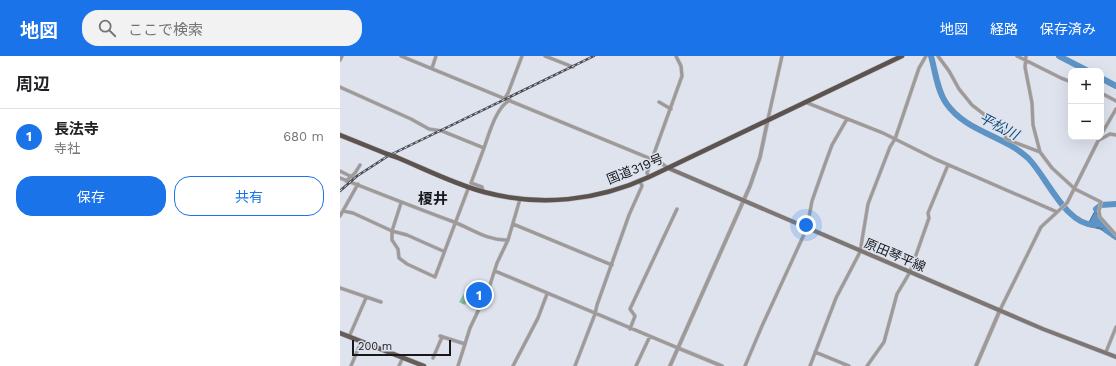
<!DOCTYPE html>
<html lang="ja">
<meta charset="utf-8">
<style>
body{margin:0;font-family:"Work Sans","Noto Sans JP",sans-serif;background:#f2f2f2;color:#202124}
.controls{position:absolute;right:12px;top:12px;display:grid;overflow:hidden;border-radius:8px;box-shadow:0 4px 16px #0002}
.controls button{width:36px;height:36px;display:grid;place-items:center;padding:0;border:0;border-bottom:1px solid #e0e0e0;background:#fff;color:#202124;font:20px sans-serif}
.scale{position:absolute;left:12px;bottom:10px;width:99px;box-sizing:border-box;padding-left:4px;border:2px solid #17181c;border-top:0;font-size:11px;line-height:14px;white-space:nowrap;color:#17181c;-webkit-text-stroke:3px #dee3ee;paint-order:stroke}
.you{position:absolute;left:466px;top:169px;width:14px;height:14px;margin:-10px;border:3px solid #fff;border-radius:50%;background:#1a73e8;box-shadow:0 0 0 6px #1a73e833}
.badge{display:grid;place-items:center;width:26px;height:26px;border-radius:50%;background:#1a73e8;color:#fff;font-size:13px;font-weight:700}
.pin{position:absolute;translate:-50% -50%;border:2px solid #fff;box-shadow:0 1px 4px #0006}
.list{margin:0;padding:0;list-style:none}
h2{display:flex;justify-content:space-between;align-items:center;height:52px;margin:0;padding:0 16px;font-size:17px}
h2 small{font-size:13px;font-weight:400;color:#757577}
.list li{display:grid;grid-template-columns:26px 1fr auto;gap:12px;align-items:center;box-sizing:border-box;height:56px;padding:0 16px;border-top:1px solid #e0e0e0}
.list b{display:block;font-size:15px;white-space:nowrap}
.list p{margin:0;font-size:13px;white-space:nowrap;color:#757577}
.list em{font-size:13px;font-style:normal;color:#757577}
.actions{display:flex;gap:8px;padding:12px 16px}
.actions a{flex:1;padding:9px 0;border:1px solid #1a73e8;border-radius:16px;text-align:center;font-size:14px;color:#1a73e8}
.actions .main{background:#1a73e8;color:#fff}
.icon{flex:none;width:22px;height:22px;fill:none;stroke:currentColor;stroke-width:2;stroke-linecap:round;stroke-linejoin:round}
.map{position:relative;flex:none;width:776px;height:310px;overflow:hidden}
header{display:flex;align-items:center;gap:24px;box-sizing:border-box;height:56px;padding:0 20px;background:#1a73e8;color:#fff}
header strong{font-size:19px}
nav{display:flex;gap:22px;margin-inline-start:auto;font-size:14px}
.search{width:280px;height:36px;background:#f2f2f2;display:flex;align-items:center;gap:10px;box-sizing:border-box;padding:0 14px;border-radius:16px;color:#757577;font-size:15px}
main{display:flex}
aside{flex:1;background:#fff}
.map>svg:first-child{display:block}
</style>
<header>
<strong>地図</strong>
<div class="search"><svg class="icon" aria-label="search" viewBox="0 0 24 24"><circle cx="10" cy="10" r="6"/><path d="M15 15l6 6"/></svg>ここで検索</div>
<nav><a>地図</a><a>経路</a><a>保存済み</a></nav>
</header>
<main>
<aside>
<h2>周辺<small></small></h2>
<ul class="list">
<li><span class="badge">1</span><div><b>長法寺</b><p>寺社</p></div><em>680 m</em></li>
</ul>
<div class="actions"><a class="main">保存</a><a>共有</a></div>
</aside>
<div class="map">
<svg width="776" height="310" viewBox="0 0 776 310">
<defs>
<pattern id="garden-furrows" width="10" height="10" patternUnits="userSpaceOnUse"><rect width="10" height="10" fill="#86c1a1"/><path d="M-1 1l2-2M0 10L10 0M9 11l2-2" fill="none" stroke="#73a58a"/></pattern>
<pattern id="water-ripples" width="26" height="14" patternUnits="userSpaceOnUse"><rect width="26" height="14" fill="#5e94c5"/><path d="M2 4q2-2 4 0t4 0M15 11q2-2 4 0t4 0" fill="none" stroke="#4d789f"/></pattern>
</defs>
<rect width="100%" height="100%" fill="#dee3ee"/>
<path fill="#d0d9eb" d="M252,0H256L49,101L18,121L0,137V132L7,125L47,99Z"/>
<path fill="url(#garden-furrows)" d="M131,226L148,231L140,250L127,245L125,249L119,246Z"/>
<path fill="url(#water-ripples)" stroke="#496f92" d="M759,147L758,157L767,169L770,179L760,173L747,170Z"/>
<g fill="none" stroke-linecap="round" stroke-linejoin="round">
<path stroke="#5e94c5" stroke-width="6" d="M591,0C595,14 597,34 606,47C626,76 663,79 688,102C707,121 725,169 755,169
M719,0L748,15
M761,22L776,30
M756,153L761,149L776,148
M766,174L776,181"/>
<g stroke="#babec8" stroke-width="4">
<path id="minor" d="M61,0L321,107L328,112
M205,0L233,11
M598,0L609,15L619,33L632,49L663,73L666,83L700,96
M677,0L721,22L731,26
M686,0L685,11L692,47L693,69L700,96L712,112L735,133L761,146L759,155L760,161L776,179
M0,4L2,0
M92,12L96,0
M0,31L71,63L89,73L102,75L144,92C149,78 156,51 170,44
M761,37L776,45
M165,42L168,37L182,0
M319,46L331,53
M465,46L543,77L595,103L717,156
M428,63L442,0
M761,79L776,53
M759,84L770,78L776,79
M0,115L12,121
M309,121L307,117L342,20L341,10L336,0
M0,122C38,137 76,152 114,166C132,173 148,185 168,184
M6,125L15,117L20,109
M143,135L142,131L131,127L144,92
M61,147L52,175V184L58,193L59,202L67,208L95,221L128,133
M3,155L13,157L52,175L67,179L103,195
M0,160L18,128
M173,168L272,209
M155,215L338,292
M0,232L41,246
M660,254L701,171L727,147L760,81
M290,273L295,260L290,253L337,153
M100,280L125,288
M9,281L26,242
M475,296L509,310
M766,296L776,271
M93,302L102,281
M11,310L21,286
M59,310L63,301
M118,310L130,272L149,232L157,207L168,184L180,143
M173,310L198,262L207,238
M235,310L255,258L257,249L289,159L302,130L300,125
M296,310L310,280
M405,310L422,270L467,172L472,145L485,108L492,89L507,63
M470,310L496,242L520,196L528,148L550,91L555,83L579,12L586,0
M527,310L544,286L557,238L570,216L589,162L588,157L608,109"/>
</g>
<g stroke="#babec8" stroke-width="4.5">
<path id="tertiary" d="M338,292L382,310
M330,310L410,130L420,101L428,63
M636,310L660,254"/>
</g>
<g stroke="#babec8" stroke-width="5">
<path id="secondary" d="M328,112L703,273L776,301"/>
</g>
<g stroke="#babec8" stroke-width="5.5">
<path id="primary" d="M0,277L84,310"/>
</g>
<g stroke="#babec8" stroke-width="5.5">
<path id="trunk" d="M0,79L47,98
M56,101C85,113 114,128 144,136C200,151 257,145 309,121L562,0"/>
</g>
<use href="#minor" stroke="#9f9a97" stroke-width="3"/>
<use href="#tertiary" stroke="#9f9a97" stroke-width="3.5"/>
<use href="#secondary" stroke="#7e7672" stroke-width="4"/>
<use href="#primary" stroke="#665d59" stroke-width="4.5"/>
<use href="#trunk" stroke="#5c524e" stroke-width="4.5"/>
<g stroke="#4b4d53" stroke-width="2.5">
<path id="rail" d="M0,135L17,120L48,100L254,0"/>
</g>
<use href="#rail" stroke="#dee3ee" stroke-width="1" stroke-dasharray="3" stroke-linecap="butt"/>
<g stroke="#babec8" stroke-width="5.5" stroke-linecap="butt">
<path id="trunk-bridge" d="M47,98L56,101"/>
</g>
<use href="#trunk-bridge" stroke="#5c524e" stroke-width="4.5"/>
</g>
<g text-anchor="middle" dominant-baseline="central" stroke-width="3" stroke-linejoin="round" paint-order="stroke">
<g font-size="13" fill="#17181c" stroke="#dee3ee">
<text transform="translate(295 113) rotate(-22)">国道319号</text>
<text transform="translate(555 199) rotate(23)">原田琴平線</text>
</g>
<g font-size="14" font-style="italic" fill="#0c4b7a" stroke="#dee3ee">
<text transform="translate(659 70) rotate(27)">平松川</text>
</g>
<g font-size="15" font-weight="bold" fill="#17181c" stroke="#dee3ee">
<text x="93" y="143">榎井</text>
</g>
</g>
</svg>
<div class="controls">
<button>+</button>
<button>−</button>
</div>
<div class="scale">200 m</div>
<div class="you"></div>
<div class="pin badge" style="left:139px;top:239px">1</div>
</div>
</main>
